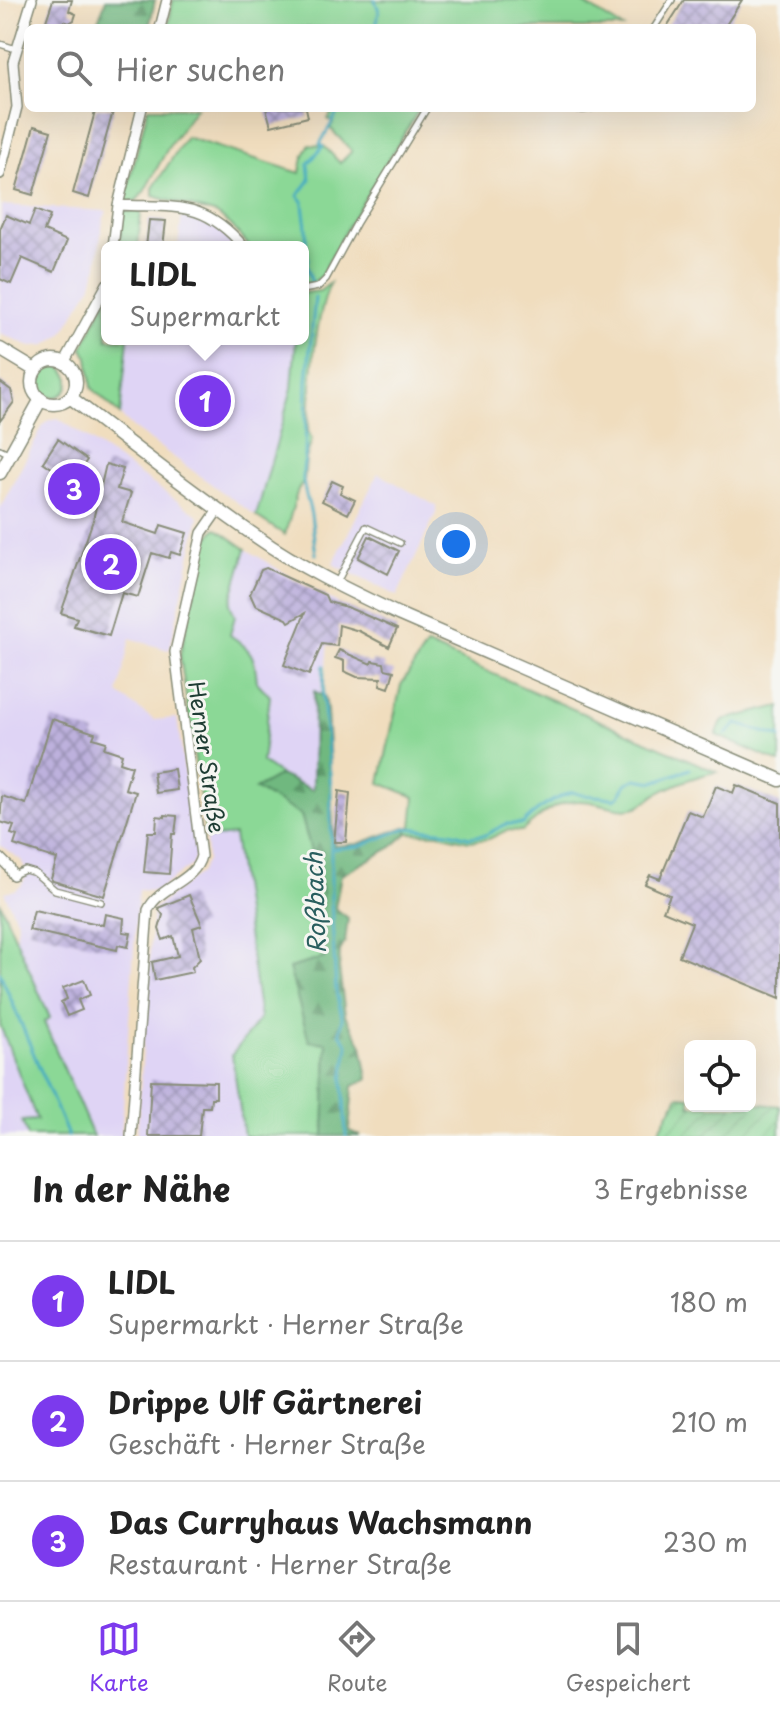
<!DOCTYPE html>
<html lang="de">
<meta charset="utf-8">
<style>
body{margin:0;font-family:"Playpen Sans",sans-serif;background:#f2f2f2;color:#222}
.controls{position:absolute;right:24px;bottom:24px;display:grid;overflow:hidden;border-radius:12px;box-shadow:0 8px 32px #0002}
.controls button{width:72px;height:72px;display:grid;place-items:center;padding:0;border:0;border-bottom:2px solid #e0e0e0;background:#fff;color:#222;font:40px sans-serif}
.you{position:absolute;left:456px;top:544px;width:28px;height:28px;margin:-20px;border:6px solid #fff;border-radius:50%;background:#1a73e8;box-shadow:0 0 0 12px #1a73e833}
.badge{display:grid;place-items:center;width:52px;height:52px;border-radius:50%;background:#7c3aed;color:#fff;font-size:26px;font-weight:700}
.pin{position:absolute;translate:-50% -50%;border:4px solid #fff;box-shadow:0 2px 8px #0006}
.popup{position:absolute;left:101px;top:241px;width:208px;height:104px;box-sizing:border-box;display:grid;place-content:center;border-radius:12px;background:#fff;filter:drop-shadow(0 2px 6px #0005);font-size:26px;white-space:nowrap;color:#767676}
.popup b{font-size:30px;color:#222}
.popup::after{content:'';position:absolute;left:50%;top:100%;margin-left:-16px;border:16px solid transparent;border-top-color:#fff}
.list{margin:0;padding:0;list-style:none}
h2{display:flex;justify-content:space-between;align-items:center;height:104px;margin:0;padding:0 32px;font-size:34px}
h2 small{font-size:26px;font-weight:400;color:#767676}
.list li{display:grid;grid-template-columns:52px 1fr auto;gap:24px;align-items:center;box-sizing:border-box;height:120px;padding:0 32px;border-top:2px solid #e0e0e0}
.list b{display:block;font-size:30px;white-space:nowrap}
.list p{margin:0;font-size:26px;white-space:nowrap;color:#767676}
.list em{font-size:26px;font-style:normal;color:#767676}
.icon{flex:none;width:44px;height:44px;fill:none;stroke:currentColor;stroke-width:2;stroke-linecap:round;stroke-linejoin:round}
.map{position:relative;flex:none;width:780px;height:1136px;overflow:hidden}
.search{position:absolute;background:#fff;box-shadow:0 8px 32px #0002;left:24px;right:24px;top:24px;height:88px;display:flex;align-items:center;gap:20px;box-sizing:border-box;padding:0 28px;border-radius:12px;color:#767676;font-size:30px}
.sheet{height:464px;background:#fff}
nav{display:flex;justify-content:space-around;align-items:center;box-sizing:border-box;height:112px;border-top:2px solid #e0e0e0;background:#fff;font-size:22px;color:#767676}
nav a{display:grid;justify-items:center;gap:4px}
nav .on{color:#7c3aed}
.map>svg:first-child{display:block}
</style>
<div class="map">
<svg width="780" height="1136" viewBox="0 0 780 1136">
<defs>
<pattern id="forest-firs" width="22" height="20" patternUnits="userSpaceOnUse" patternTransform="scale(2)"><rect width="22" height="20" fill="#70b87f"/><path d="M5 1l3.5 6h-7zM16 11l3.5 6h-7z" fill="#5b9769"/></pattern>
<pattern id="garden-furrows" width="10" height="10" patternUnits="userSpaceOnUse" patternTransform="scale(2)"><rect width="10" height="10" fill="#8bd896"/><path d="M-1 1l2-2M0 10L10 0M9 11l2-2" fill="none" stroke="#78ba82"/></pattern>
<pattern id="building-cross-hatch" width="8" height="8" patternUnits="userSpaceOnUse" patternTransform="scale(2)"><rect width="8" height="8" fill="#bdb1dd"/><path d="M0 0l8 8M0 8l8-8" fill="none" stroke="#9991b4"/></pattern>
</defs>
<rect width="100%" height="100%" fill="#f6f6f2"/>
<filter id="ink" filterUnits="userSpaceOnUse"><feTurbulence type="fractalNoise" baseFrequency=".0125" numOctaves="2"/><feDisplacementMap in="SourceGraphic" scale="16" xChannelSelector="R" yChannelSelector="G"/><feConvolveMatrix kernelMatrix="1 2 1 2 8 2 1 2 1" color-interpolation-filters="sRGB"/></filter>
<filter id="wash" filterUnits="userSpaceOnUse"><feTurbulence type="fractalNoise" baseFrequency=".006" numOctaves="4" result="noise"/><feDisplacementMap in="SourceGraphic" scale="32" xChannelSelector="R" yChannelSelector="G"/><feGaussianBlur stdDeviation="1.8" result="paint"/><feColorMatrix in="noise" values="0 0 0 0 0 0 0 0 0 0 0 0 0 0 0 0 0 1.4 0 .05"/><feComposite in="paint" operator="in"/></filter>
<g filter="url(#wash)">
<rect width="100%" height="100%" fill="#f0ddbe"/>
<path fill="#dfd4f5" d="M1,205L107,211L103,220L97,265L91,287L62,334L46,345L30,346L0,333Z
M182,214L212,222L237,247H178Z
M128,339H296L292,388L256,516L133,428L120,415Z
M58,418L199,516L170,648L168,650L130,638L118,694L154,720L177,718L196,854L192,865L156,891L138,890L121,1136H93L44,1021L49,1018L16,940L18,923L4,892L15,890L21,886L25,878V868L21,860L0,845V508L43,426L50,420Z
M378,473L436,506V513L397,596L333,564Z
M246,549L305,586L338,603L329,627L326,666H322L321,695L314,692L313,790L280,775L262,762L270,696L257,682L256,663L230,635L235,616L230,604Z
M234,834L260,1018L232,1056L244,1136H137L153,909L200,873L207,861L206,838Z
M0,1025L37,1121H22L28,1136H0Z"/>
<path fill="#8bd896" stroke="#558a65" stroke-width="2" d="M173,0H578L623,28H168Z
M148,108H196L168,148L144,192L135,202H124Z
M329,108H420L348,226L321,276L313,283H303V247H250L231,225L217,214L153,196V188L186,137L300,173L303,158L309,145L324,146L340,163L352,151L330,128L333,123L328,119L331,114Z
M123,211L141,212L138,247H119Z
M330,283C312,330 312,380 308,431L312,439L306,459L304,482L298,489L285,535L256,516L292,388L296,339H303V293L320,291Z
M107,297V339H128L120,415L92,388L88,357L82,349Z
M37 381a16 16 0 1 1 32 0a16 16 0 1 1-32 0Z
M216,528L246,549L230,604L235,616L230,635C252,650 255,655 257,682L270,696L262,762L280,775L256,789L301,814L321,887L324,959L290,968L327,1043L324,1136H244L232,1055L260,1018L234,835L206,838L180,655L206,541Z
M427,645L717,772C697,775 676,784 658,793C651,797 645,804 637,807C625,811 612,807 600,804C564,794 547,810 522,831L507,830L489,839L469,841L439,834L408,833L405,827H412L415,797L380,783L401,685Z
M780,706V763L716,735L723,720Z
M0,902L50,1018L44,1022L93,1136H28L22,1121L37,1120L0,1025Z"/>
<path fill="url(#forest-firs)" stroke="#487a5a" stroke-width="2" d="M106,0H155L149,28H95Z
M314,691L325,697L327,710L334,846L358,844L405,827L408,833L392,847L341,875L335,908L348,918L345,942L340,951L339,969L345,1015L362,1045L368,1079L353,1086L349,1131L361,1136H324L327,1043L309,1041L289,968L324,958L321,887L301,815L255,789L280,775L313,790Z"/>
<path fill="url(#garden-furrows)" stroke="#558a65" stroke-width="2" d="M678,1096L690,1097V1106H750V1103L780,1106V1136H656Z"/>
<g fill="none" stroke-linecap="round" stroke-linejoin="round">
<path stroke="#41aac1" stroke-width="3" d="M375,0L379,11L376,28
M312,283L306,264L308,259C304,245 307,244 306,230C306,220 303,212 303,201L298,196L310,180L308,164L323,146L320,144L340,108
M315,297L307,380L305,459C299,480 307,495 311,515C313,528 314,541 316,554
M324,666L323,697L331,786V900L336,992L342,1017L340,1033L348,1045L343,1080L346,1136
M726,734L737,724L780,737
M332,849L360,846L406,828L450,832L469,837L485,835L506,824H523C532,812 558,796 573,792C585,798 601,794 614,799L619,796L627,783L636,779L654,782L690,769
M0,973L68,1136"/>
</g>
<g id="blocks">
<path fill="url(#building-cross-hatch)" d="M53,0H72L69,11L76,14L74,20L69,23L64,21L62,26L46,21Z
M684,0H742L724,28H666Z
M96,108H114L89,198L73,193Z
M266,108H306L308,117L271,126Z
M34,126L51,131L33,195L16,190Z
M35,210L50,216L44,231L67,241L54,272L22,258L11,284L0,279V229L6,215L29,225Z
M149,220L166,221L163,247H146Z
M0,382L11,390L14,402L0,421Z
M58,439L87,460L72,482L43,462Z
M106,464L123,469L117,489L131,493L122,522L158,534L161,525L187,533L180,555L171,552L169,558L152,553L138,597L122,593L109,636L74,626L77,618L61,613L93,520Z
M332,481L343,486L340,493L355,500L348,514L322,501Z
M369,536L399,551L388,574L358,558Z
M266,568L325,595L328,602L347,607L397,629L389,647L359,631L339,625L337,646L322,644L309,675L284,665L305,613L289,622L287,619L255,605L250,594L261,570Z
M339,650L371,664L372,661L384,663L385,669L394,671L389,688L380,685L381,678L357,677L344,671V661L335,658Z
M52,719L95,733L93,738L106,742L104,748L122,754L120,762L132,766L125,789L136,792L104,896L53,881L51,879L57,859L14,845L17,836L11,834L14,826L0,822L2,796L26,804Z
M174,769L177,790L156,793L153,772Z
M736,785L780,803V998L679,956L692,923L663,911L670,895L645,884L650,875L660,879L688,811L703,817L716,786L733,793Z
M339,791L350,793L346,842H334Z
M165,815L177,816V818L175,834H172L169,874L144,872L148,832H156L157,816L165,817Z
M189,895L202,925L193,928L200,959L192,967L193,972L155,980L152,962L178,956L173,936L163,940L159,929L163,915L158,908Z
M34,910L103,925L105,914L124,918L123,932L131,933L128,947L118,945L117,950L29,930Z
M84,980L90,995L78,1000L82,1010L67,1016L61,1002L67,999L63,988Z
M151,1080L216,1082V1098H211L210,1107H202L199,1136H148Z"/>
</g>
</g>
<g filter="url(#ink)">
<use href="#blocks" fill-opacity="0" stroke="#888d79" stroke-width="2"/>
<g fill="none" stroke-linecap="round" stroke-linejoin="round">
<g stroke="#888d79" stroke-width="8">
<path id="lane" d="M654,28L672,0
M0,44L16,49
M568,108L583,110L593,108
M303,290L318,287L326,279L356,224L427,108
M0,449L10,454
M337,582L366,527L400,543
M13,875L25,870L35,873L55,890L101,902"/>
</g>
<g stroke="#888d79" stroke-width="12">
<path id="street" d="M160,28L167,0
M0,174L17,107L13,62L32,0
M118,205C175,208 203,199 244,247
M113,247L118,205L142,108
M64,363L107,284
M0,858L9,867L13,875
M131,1136L148,910C159,886 195,882 201,856L175,652L202,533L218,510"/>
</g>
<g stroke="#888d79" stroke-width="15">
<path id="secondary" d="M0,349L35,370
M32 382a22 22 0 1 1 44 0a22 22 0 1 1-44 0Z
M70,397C131,445 193,493 257,537C301,568 350,591 398,614L780,780
M0,473L41,399"/>
</g>
<use href="#lane" stroke="#fff" stroke-width="5"/>
<use href="#street" stroke="#fff" stroke-width="9"/>
<use href="#secondary" stroke="#fff" stroke-width="12"/>
</g>
</g>
<g text-anchor="middle" dominant-baseline="central" stroke-width="6" stroke-linejoin="round" paint-order="stroke">
<g font-size="22" fill="#1f3d34" stroke="#f6f6f2">
<text transform="translate(208 757) rotate(82)">Herner Straße</text>
</g>
<g font-size="24" font-style="italic" fill="#295e5e" stroke="#f6f6f2">
<text transform="translate(314 903) rotate(-92)">Roßbach</text>
</g>
</g>
</svg>
<div class="controls">
<button><svg class="icon" aria-label="locate" viewBox="0 0 24 24"><circle cx="12" cy="12" r="6"/><path d="M12 2v4M12 18v4M2 12h4M18 12h4"/></svg></button>
</div>
<div class="you"></div>
<div class="pin badge" style="left:205px;top:401px">1</div>
<div class="popup"><b>LIDL</b>Supermarkt</div>
<div class="pin badge" style="left:111px;top:564px">2</div>
<div class="pin badge" style="left:74px;top:489px">3</div>
<div class="search"><svg class="icon" aria-label="search" viewBox="0 0 24 24"><circle cx="10" cy="10" r="6"/><path d="M15 15l6 6"/></svg>Hier suchen</div>
</div>
<section class="sheet">
<h2>In der Nähe<small>3 Ergebnisse</small></h2>
<ul class="list">
<li><span class="badge">1</span><div><b>LIDL</b><p>Supermarkt · Herner Straße</p></div><em>180 m</em></li>
<li><span class="badge">2</span><div><b>Drippe Ulf Gärtnerei</b><p>Geschäft · Herner Straße</p></div><em>210 m</em></li>
<li><span class="badge">3</span><div><b>Das Curryhaus Wachsmann</b><p>Restaurant · Herner Straße</p></div><em>230 m</em></li>
</ul>
</section>
<nav>
<a class="on"><svg class="icon" aria-label="map" viewBox="0 0 24 24"><path d="M3 6l6-2 6 2 6-2v14l-6 2-6-2-6 2zM9 4v14M15 6v14"/></svg>Karte</a>
<a><svg class="icon" aria-label="directions" viewBox="0 0 24 24"><path d="M12 3l9 9-9 9-9-9zM9 14v-3h6M13 9l2 2-2 2"/></svg>Route</a>
<a><svg class="icon" aria-label="saved" viewBox="0 0 24 24"><path d="M7 4h10v16l-5-4-5 4z"/></svg>Gespeichert</a>
</nav>
